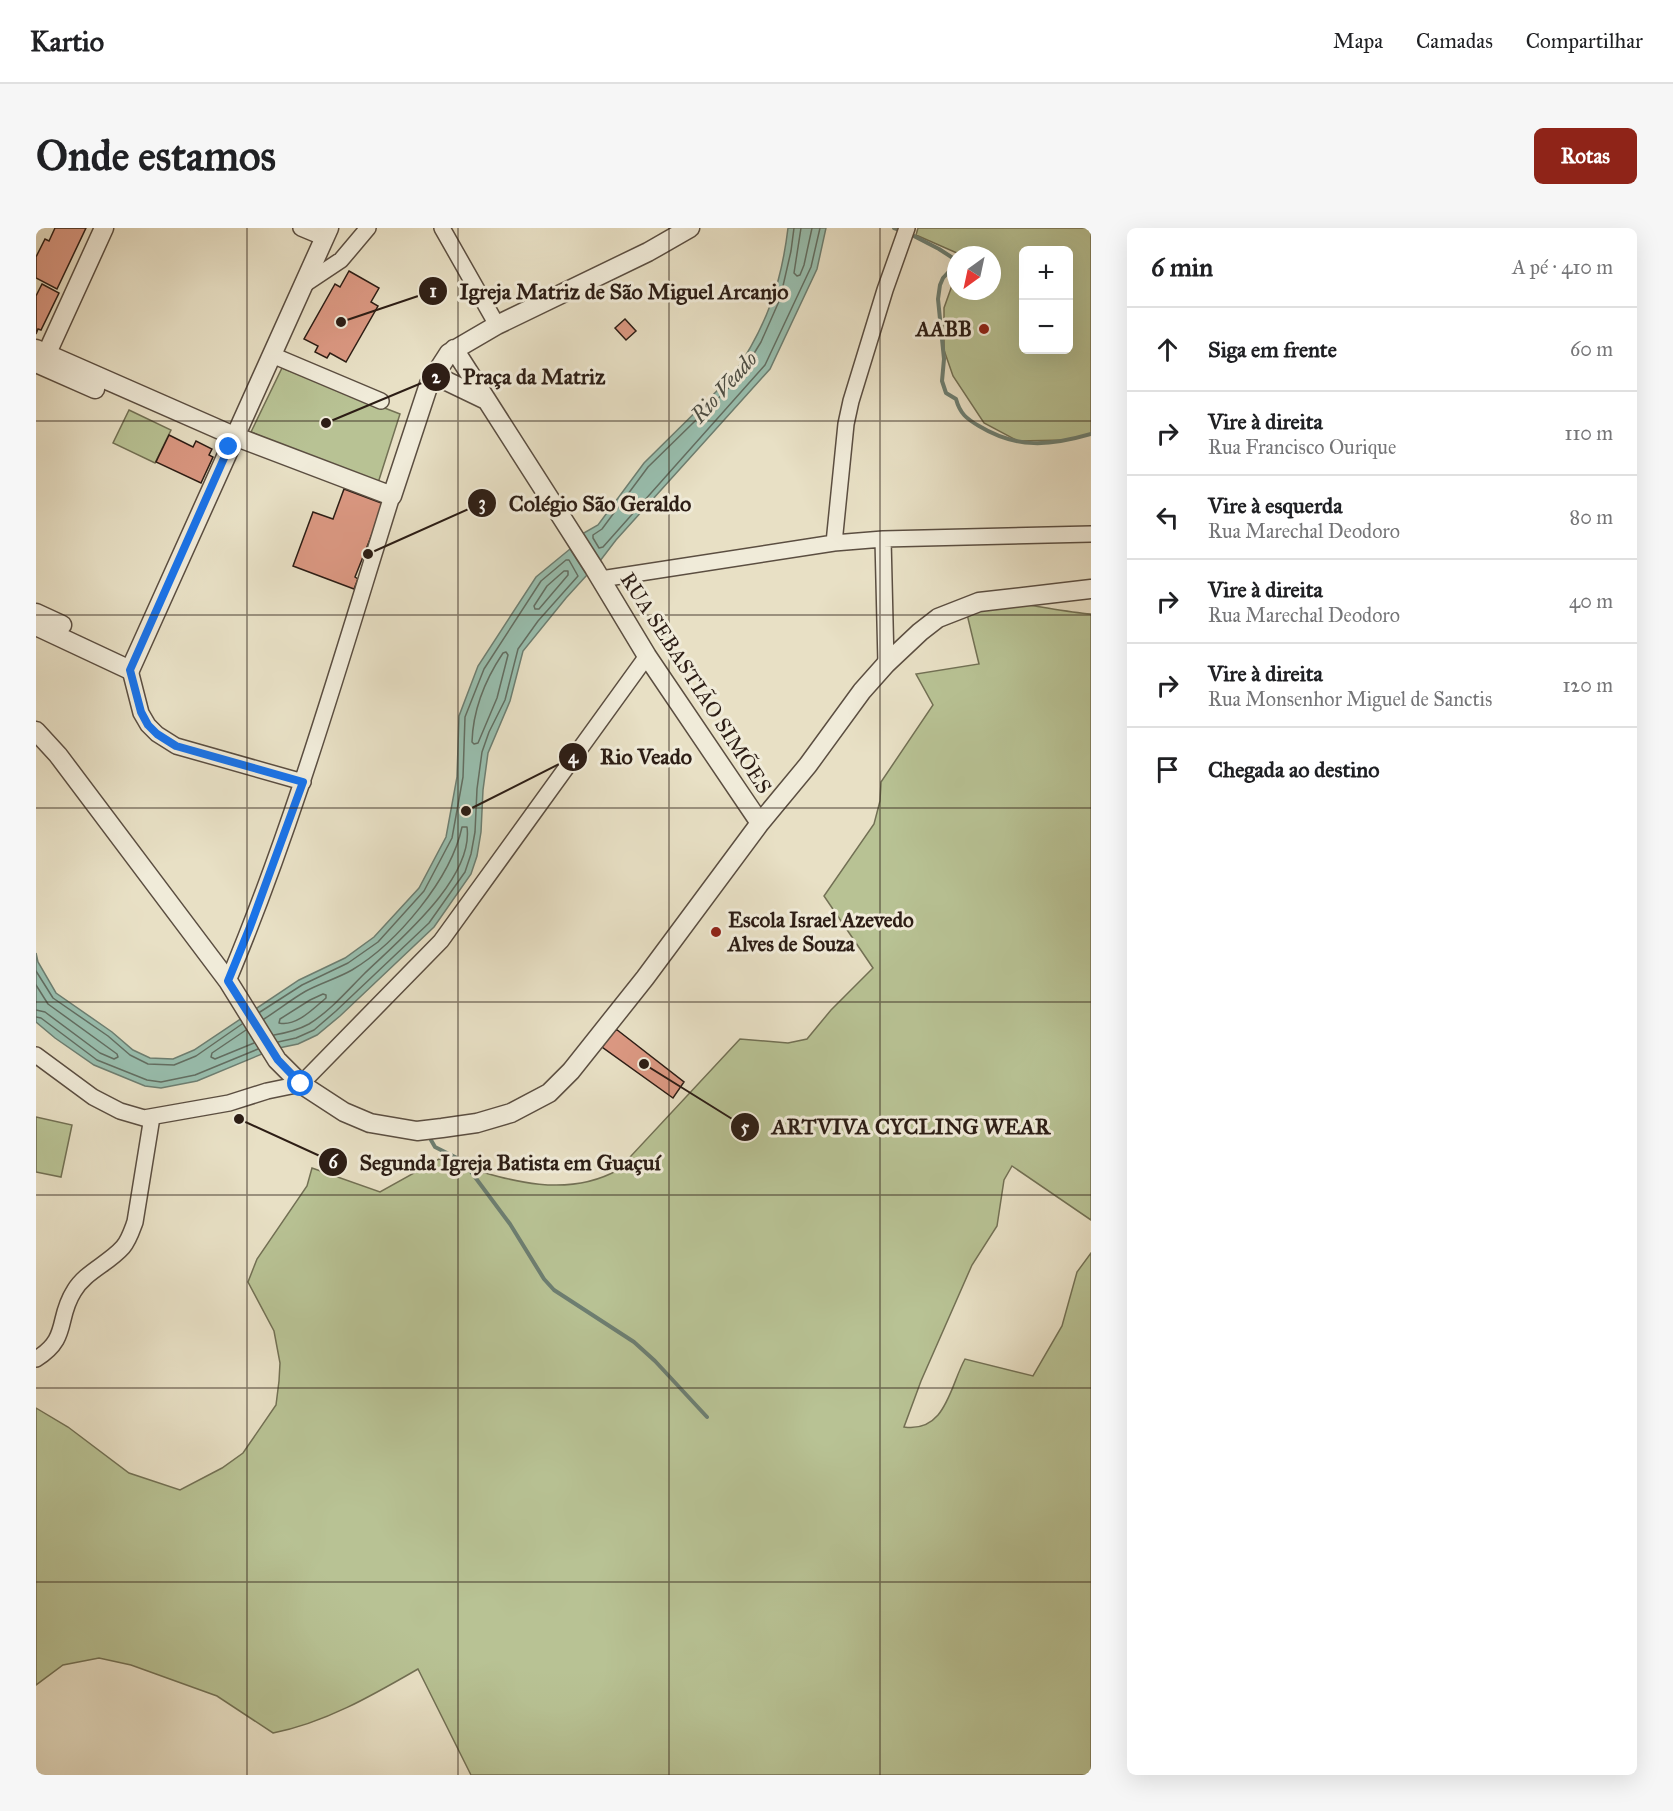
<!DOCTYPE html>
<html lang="pt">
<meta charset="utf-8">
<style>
body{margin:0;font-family:"IM FELL Great Primer",serif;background:#f6f6f6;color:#202124}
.controls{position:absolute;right:18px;top:18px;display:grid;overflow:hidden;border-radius:9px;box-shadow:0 6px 24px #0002}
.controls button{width:54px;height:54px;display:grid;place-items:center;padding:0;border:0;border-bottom:2px solid #e0e0e0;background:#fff;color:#202124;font:30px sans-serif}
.compass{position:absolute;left:911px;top:18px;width:54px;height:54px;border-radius:50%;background:#fff;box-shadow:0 6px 24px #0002;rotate:213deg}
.stop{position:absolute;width:18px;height:18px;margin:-14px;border:4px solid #1a73e8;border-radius:50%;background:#fff}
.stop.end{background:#1a73e8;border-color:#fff;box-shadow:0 2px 6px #0008}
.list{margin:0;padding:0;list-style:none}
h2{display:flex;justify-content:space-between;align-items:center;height:78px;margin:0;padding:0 24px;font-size:26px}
h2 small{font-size:20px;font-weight:400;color:#757577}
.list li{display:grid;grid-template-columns:39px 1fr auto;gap:18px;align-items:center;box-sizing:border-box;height:84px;padding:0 24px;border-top:2px solid #e0e0e0}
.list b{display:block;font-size:22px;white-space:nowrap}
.list p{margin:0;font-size:20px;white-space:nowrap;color:#757577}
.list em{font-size:20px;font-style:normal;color:#757577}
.icon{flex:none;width:33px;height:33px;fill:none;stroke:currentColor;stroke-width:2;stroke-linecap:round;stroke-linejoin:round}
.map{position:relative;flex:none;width:1055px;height:1547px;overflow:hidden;border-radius:9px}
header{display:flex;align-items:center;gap:36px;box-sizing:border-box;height:84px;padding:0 30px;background:#fff;border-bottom:2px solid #e0e0e0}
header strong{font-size:28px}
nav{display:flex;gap:33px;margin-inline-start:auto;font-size:21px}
.intro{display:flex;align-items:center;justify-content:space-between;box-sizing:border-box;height:144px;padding:0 36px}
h1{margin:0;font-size:42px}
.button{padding:15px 27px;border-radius:9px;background:#8f2418;color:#fff;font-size:21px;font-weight:700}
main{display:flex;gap:36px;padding:0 36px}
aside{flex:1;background:#fff;border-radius:9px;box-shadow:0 6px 24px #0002}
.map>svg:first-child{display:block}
</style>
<header>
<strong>Kartio</strong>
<nav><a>Mapa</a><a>Camadas</a><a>Compartilhar</a></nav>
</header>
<div class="intro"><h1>Onde estamos</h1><a class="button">Rotas</a></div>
<main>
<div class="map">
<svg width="1055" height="1547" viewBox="0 0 1055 1547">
<rect width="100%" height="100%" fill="#e8e0c5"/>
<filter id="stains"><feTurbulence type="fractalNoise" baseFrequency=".00333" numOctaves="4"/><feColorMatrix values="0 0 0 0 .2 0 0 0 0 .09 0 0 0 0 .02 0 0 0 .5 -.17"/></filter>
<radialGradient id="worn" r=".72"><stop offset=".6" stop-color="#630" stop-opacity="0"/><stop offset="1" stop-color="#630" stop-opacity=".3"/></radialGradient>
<path fill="#b8c294" stroke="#727054" stroke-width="1.5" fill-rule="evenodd" d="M882,0H1055V206L1029,212L982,213L948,195L917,148L908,122V80L919,49L920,36V63H956V27H921V25L880,7ZM1032,22V122H987V22Z
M246,140L364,186L342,255L291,237L215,204Z
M93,182L135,202L119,235L77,215Z
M978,375C1004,378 1029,384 1055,386V992L976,938L968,952L961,998L936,1037L885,1153L868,1199C910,1205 914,1158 929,1131L997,1148L1026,1098L1041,1044L1055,1025V1547H435L382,1441C337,1467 289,1495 237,1505L181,1468L95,1437L63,1430L27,1437L0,1457V1180L32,1199L93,1245L144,1262L186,1240L207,1225L240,1177L243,1153L244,1135L238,1103L212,1054L221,1031L271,958L276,940L344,964L403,931C461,948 524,974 582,942L704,811L752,815L771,811L795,782L837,740L788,668L838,596L844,573L845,554L897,477L880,446L943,436L929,378Z
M0,889L36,897L25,949L0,944Z"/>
<path fill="#98beae" stroke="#6d7e71" stroke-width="1.5" d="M752,0H790L781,41L734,141L580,312L564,333L546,306L562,297L608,235L698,146C730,98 745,58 752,0Z
M534,321L551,347L530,370L487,423L474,473L452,525L447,562L445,604L441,628L435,646L398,699L304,788L281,807L262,816L238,821L161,853L125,860L109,858L58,837L19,810L0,794V725L2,734L20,765L76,804L97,822L114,830L137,831L158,822L263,752L309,730L338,709L383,660L410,609L421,549L423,488L442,438L500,349Z"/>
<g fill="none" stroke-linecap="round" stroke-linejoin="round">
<path stroke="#626e62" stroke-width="1.5" d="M758,0L755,23L744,71L725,114L714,132L702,151L612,239L566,301L557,307V310L563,320L567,319L729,137L775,39L784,0
M765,0L758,45L761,48L764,47L768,37L776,0
M528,343H532V347L503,381H499L498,378L511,358Z
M470,424L472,427L461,470L442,515L438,516L436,514C437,481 449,452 467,425Z
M0,743L17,770L72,808L94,827L112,836L138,837L160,828L206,796
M0,757L12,776L81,826L82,829L78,831L64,825L9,784L0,782
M287,766L290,767V770C277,781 260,799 243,795L244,791L274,772Z
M224,784L266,757L312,735L342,714L388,663L416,610L427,549L429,489L448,441L505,353L530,332H533L542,348L502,393L482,421L469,472L453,504L446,524L441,561L439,604L435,626L429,644L393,695L300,783L278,802L260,810L242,814
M0,789L5,790L61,832L111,852L125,854L159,847L222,821
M228,791C242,782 256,771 270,763C285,755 302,750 316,742C361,715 415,651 426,599H431C438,651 362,713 328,746C311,763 294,783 273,796C262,802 250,805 238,807
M210,802L176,825L175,829L179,831L218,815"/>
<path stroke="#6d7e71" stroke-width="4" d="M858,0L867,3
M874,6L903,21L920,32
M920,36L907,50L904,57L902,71L908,131L906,153L910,165L920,171C924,186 931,191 943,198C981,221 1014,218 1055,206
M395,912L399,919L427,933L474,996L508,1051L518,1062L598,1114L619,1133L671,1189"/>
</g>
<path fill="#db9882" stroke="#2c1d15" stroke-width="1.5" d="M19,0H50L21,61L0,50V29L9,11L13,13Z
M313,43L343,60L335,74L342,78L310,134L294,125L291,130L279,124L282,118L268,111L299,56L304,59Z
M6,56L23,65L5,102L2,101L0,106V68Z
M589,91L600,103L590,112L579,100Z
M133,207L157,219L160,213L176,221L173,227L177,229L165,255L120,234Z
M308,261L348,276L319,349L322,351L318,361L257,338L277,284L297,291Z
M580,801L648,854L637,870L566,819Z"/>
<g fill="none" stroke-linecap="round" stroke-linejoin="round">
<g stroke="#5b4e41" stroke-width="18">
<path id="minor" d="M265,0L289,10
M406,0L461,97
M269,56L305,32L332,0
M236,127L345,173
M847,311L850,436
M798,315L810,196L815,173L849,62L871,0
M565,351L798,315L847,311L1055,306
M94,442L105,485L112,497L121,506L140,518L267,554
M192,753C258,596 305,431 356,268
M0,827L57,869L84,883L108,890L193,875L231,863L265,856L405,713L611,428
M0,1131C34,1110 20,1091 38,1063C49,1044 72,1036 87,1019C93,1012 96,1002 99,994L116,889"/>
</g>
<g stroke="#5b4e41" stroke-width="21">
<path id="tertiary" d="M0,121L198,208L356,268L393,156L413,125L461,97L612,24L654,0
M418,121L558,340L611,428L724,595
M0,135L59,161
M6,136L68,0
M398,147L450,172
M0,385L26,397
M0,398L94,442L293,0
M0,503L22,527L192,753L241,832L265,856L308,884L334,895L381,903L406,900L441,895L475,885L513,865L535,843L609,750L724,595L772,537L826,463L850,436L884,404L902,390L943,374L1055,361"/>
</g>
<use href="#minor" stroke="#f0ebd9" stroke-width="15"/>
<use href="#tertiary" stroke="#f0ebd9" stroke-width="18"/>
</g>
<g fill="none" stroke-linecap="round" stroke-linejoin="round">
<path stroke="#1a73e8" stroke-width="8" d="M193,219L94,442L105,484L112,497L121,506L140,518L267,554L214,699L192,753L242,832L265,856"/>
</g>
<path fill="none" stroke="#2c1d15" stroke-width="1.5" stroke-opacity="0.55" d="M211,0V1547M422,0V1547M633,0V1547M844,0V1547M0,193H1055M0,387H1055M0,580H1055M0,774H1055M0,967H1055M0,1160H1055M0,1354H1055"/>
<g fill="#8f2418" stroke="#f0ebd9" stroke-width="2">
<circle cx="948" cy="101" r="6"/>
<circle cx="680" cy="704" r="6"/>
</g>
<g text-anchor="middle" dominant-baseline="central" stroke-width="6" stroke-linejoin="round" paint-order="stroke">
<g font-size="21" font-weight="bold" fill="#2c1d15" stroke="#f0ebd9" text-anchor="end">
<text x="936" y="101">AABB</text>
<text x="692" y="692" text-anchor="start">Escola Israel Azevedo<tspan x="692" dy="24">Alves de Souza</tspan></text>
</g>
<g font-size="21" fill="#2c1d15" stroke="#f0ebd9">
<text transform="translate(660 455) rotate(57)">RUA SEBASTIÃO SIMÕES</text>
</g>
<g font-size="22" font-style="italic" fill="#4c4d43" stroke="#f0ebd9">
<text transform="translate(688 159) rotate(-48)">Rio Veado</text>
</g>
</g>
<path fill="none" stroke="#2c1d15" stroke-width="2" d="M305 94L397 63M290 195L400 149M332 326L446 275M430 583L537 529M608 836L709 899M203 891L297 934"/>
<g fill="#2c1d15" stroke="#f0ebd9" stroke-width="2">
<circle cx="305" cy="94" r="6"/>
<circle cx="290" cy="195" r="6"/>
<circle cx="332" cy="326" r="6"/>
<circle cx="430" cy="583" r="6"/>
<circle cx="608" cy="836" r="6"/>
<circle cx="203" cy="891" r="6"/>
<circle cx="397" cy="63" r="15"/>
<circle cx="400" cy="149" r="15"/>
<circle cx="446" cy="275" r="15"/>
<circle cx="537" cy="529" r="15"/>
<circle cx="709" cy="899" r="15"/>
<circle cx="297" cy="934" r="15"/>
</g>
<g font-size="18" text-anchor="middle" font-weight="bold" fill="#fff">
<text x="397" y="69">1</text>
<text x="400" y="155">2</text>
<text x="446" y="281">3</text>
<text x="537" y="535">4</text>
<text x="709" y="905">5</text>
<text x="297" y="940">6</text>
</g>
<g font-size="22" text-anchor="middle" font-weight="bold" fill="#2c1d15" stroke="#f0ebd9" stroke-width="6" stroke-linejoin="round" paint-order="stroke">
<text x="588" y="71">Igreja Matriz de São Miguel Arcanjo</text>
<text x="498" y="156">Praça da Matriz</text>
<text x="564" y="283">Colégio São Geraldo</text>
<text x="610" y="536">Rio Veado</text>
<text x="875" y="906">ARTVIVA CYCLING WEAR</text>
<text x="474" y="942">Segunda Igreja Batista em Guaçuí</text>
</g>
<rect width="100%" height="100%" filter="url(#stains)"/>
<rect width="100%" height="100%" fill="url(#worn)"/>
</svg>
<div class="controls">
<button>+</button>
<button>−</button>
</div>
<svg class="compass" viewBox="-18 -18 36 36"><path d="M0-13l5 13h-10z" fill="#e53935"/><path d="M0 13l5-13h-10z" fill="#757577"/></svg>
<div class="stop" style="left:265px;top:856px"></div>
<div class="stop end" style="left:193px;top:219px"></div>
</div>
<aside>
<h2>6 min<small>A pé · 410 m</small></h2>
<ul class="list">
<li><svg class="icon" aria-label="ahead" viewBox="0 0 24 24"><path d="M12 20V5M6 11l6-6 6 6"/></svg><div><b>Siga em frente</b></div><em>60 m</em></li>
<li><svg class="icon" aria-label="right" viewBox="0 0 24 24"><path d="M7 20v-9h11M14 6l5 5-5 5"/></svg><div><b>Vire à direita</b><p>Rua Francisco Ourique</p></div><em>110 m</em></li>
<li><svg class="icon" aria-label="left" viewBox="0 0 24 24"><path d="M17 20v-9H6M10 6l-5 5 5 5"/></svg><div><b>Vire à esquerda</b><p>Rua Marechal Deodoro</p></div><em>80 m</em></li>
<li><svg class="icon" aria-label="right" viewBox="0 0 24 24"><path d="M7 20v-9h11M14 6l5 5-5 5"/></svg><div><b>Vire à direita</b><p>Rua Marechal Deodoro</p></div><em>40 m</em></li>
<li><svg class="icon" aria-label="right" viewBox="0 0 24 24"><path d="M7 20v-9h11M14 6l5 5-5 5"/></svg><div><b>Vire à direita</b><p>Rua Monsenhor Miguel de Sanctis</p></div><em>120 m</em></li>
<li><svg class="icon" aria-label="arrive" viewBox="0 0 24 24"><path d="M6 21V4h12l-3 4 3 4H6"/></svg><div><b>Chegada ao destino</b></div></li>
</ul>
</aside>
</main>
